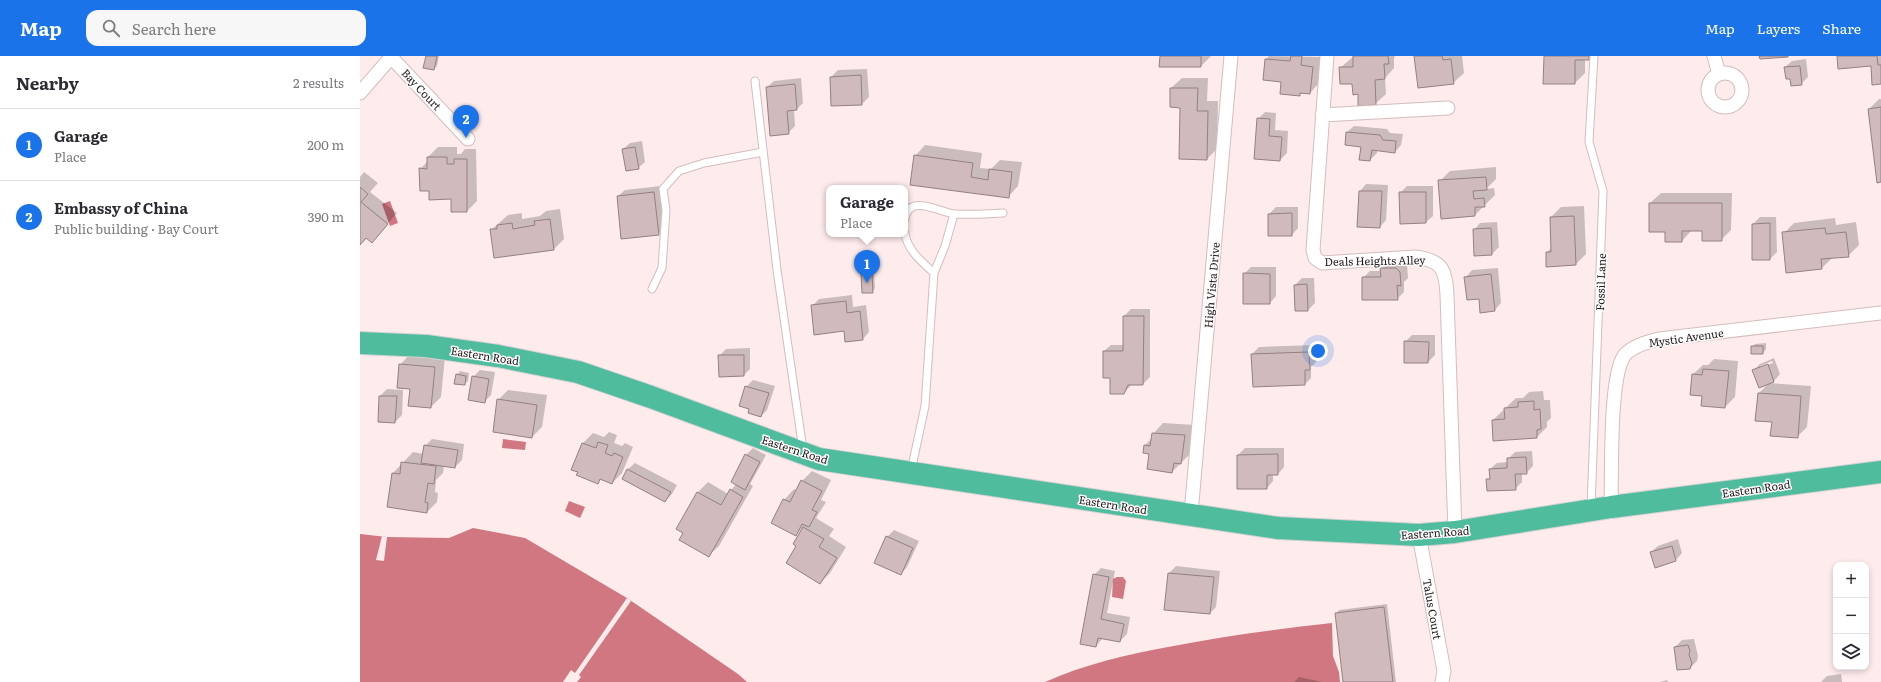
<!DOCTYPE html>
<meta charset="utf-8">
<style>
body{margin:0;font-family:Literata,serif;background:#f7f7f7;color:#2b2b33}
.controls{position:absolute;right:12px;bottom:12px;display:grid;overflow:hidden;border-radius:8px;box-shadow:0 2px 6px #0003}
.controls button{width:36px;height:36px;display:grid;place-items:center;padding:0;border:0;border-bottom:1px solid #e1e1e2;background:#fff;color:#2b2b33;font:20px sans-serif}
.you{position:absolute;left:958px;top:295px;width:14px;height:14px;margin:-10px;border:3px solid #fff;border-radius:50%;background:#1a73e8;box-shadow:0 0 0 6px #1a73e833}
.badge{display:grid;place-items:center;width:26px;height:26px;border-radius:50%;background:#1a73e8;color:#fff;font-size:13px;font-weight:700}
.pin{position:absolute;translate:-50% -33px;filter:drop-shadow(0 1px 2px #0008)}
.pin::after{content:'';position:absolute;top:21px;width:14px;height:12px;background:inherit;clip-path:polygon(0 0,100% 0,50% 100%)}
.popup{position:absolute;left:466px;top:129px;width:82px;height:52px;box-sizing:border-box;display:grid;place-content:center;border-radius:8px;background:#fff;filter:drop-shadow(0 1px 3px #0005);font-size:13px;white-space:nowrap;color:#7c7c81}
.popup b{font-size:15px;color:#2b2b33}
.popup::after{content:'';position:absolute;left:50%;top:100%;margin-left:-8px;border:8px solid transparent;border-top-color:#fff}
.list{margin:0;padding:0;list-style:none}
h2{display:flex;justify-content:space-between;align-items:center;height:52px;margin:0;padding:0 16px;font-size:17px}
h2 small{font-size:13px;font-weight:400;color:#7c7c81}
.list li{display:grid;grid-template-columns:26px 1fr auto;gap:12px;align-items:center;box-sizing:border-box;height:72px;padding:0 16px;border-top:1px solid #e1e1e2}
.list b{display:block;font-size:15px;white-space:nowrap}
.list p{margin:0;font-size:13px;white-space:nowrap;color:#7c7c81}
.list em{font-size:13px;font-style:normal;color:#7c7c81}
.icon{flex:none;width:22px;height:22px;fill:none;stroke:currentColor;stroke-width:2;stroke-linecap:round;stroke-linejoin:round}
.map{position:relative;flex:none;width:1521px;height:626px;overflow:hidden}
header{display:flex;align-items:center;gap:24px;box-sizing:border-box;height:56px;padding:0 20px;background:#1a73e8;color:#fff}
header strong{font-size:19px}
nav{display:flex;gap:22px;margin-inline-start:auto;font-size:14px}
.search{width:280px;height:36px;background:#f7f7f7;display:flex;align-items:center;gap:10px;box-sizing:border-box;padding:0 14px;border-radius:12px;color:#7c7c81;font-size:15px}
main{display:flex}
aside{flex:1;background:#fff}
.map>svg:first-child{display:block}
</style>
<header>
<strong>Map</strong>
<div class="search"><svg class="icon" aria-label="search" viewBox="0 0 24 24"><circle cx="10" cy="10" r="6"/><path d="M15 15l6 6"/></svg>Search here</div>
<nav><a>Map</a><a>Layers</a><a>Share</a></nav>
</header>
<main>
<aside>
<h2>Nearby<small>2 results</small></h2>
<ul class="list">
<li><span class="badge">1</span><div><b>Garage</b><p>Place</p></div><em>200 m</em></li>
<li><span class="badge">2</span><div><b>Embassy of China</b><p>Public building · Bay Court</p></div><em>390 m</em></li>
</ul>
</aside>
<div class="map">
<svg width="1521" height="626" viewBox="0 0 1521 626">
<rect width="100%" height="100%" fill="#feebec"/>
<path fill="#d17782" d="M30,145L38,167L30,170L22,148Z
M143,383L166,386L165,394L142,392Z
M209,445L225,451L220,462L205,455Z
M113,472L165,482L267,542L378,618L387,626H0V478L27,481L89,482Z
M757,521H763L766,525L763,543L752,541L753,523Z
M972,567L973,600L979,616L980,626H685C725,608 766,599 808,591C863,580 917,573 972,567Z"/>
<path fill="#feebec" d="M22,480L27,481L24,505L16,504Z
M267,542L271,545L219,619L221,621L217,626H203L211,614L215,617Z"/>
<path fill="#0003" fill-rule="evenodd" d="M67,0H79L77,10L74,13Z
M801,0H851L841,10Z
M909,0L963,1L960,26L950,37L943,36L939,39L922,25L906,3Z
M994,0H1035L1034,2V12L1025,22L1026,38L1015,48L999,37L993,27L980,12Z
M1055,0H1102L1104,17L1093,27Z
M1185,0H1231L1229,3H1225V17L1215,27Z
M1478,0H1521V27L1512,9Z
M1446,3L1448,21L1441,28L1431,22L1425,11L1432,5Z
M507,13L509,41L502,48L472,49L471,21L478,14Z
M441,22L443,47L437,53L434,54L435,70L428,77L407,31L414,25Z
M822,22H848L847,45H858L857,93L847,103L811,32Z
M1519,43H1521V125L1509,53Z
M905,56L916,57L915,74L928,75L927,97L920,104L898,63Z
M994,70L1027,73L1030,77L1043,78L1041,89L1035,96L1017,94V97L1010,104L1002,90L987,76Z
M282,85L285,106L278,112L263,93L270,87Z
M565,89L622,97L620,112L631,113L640,104L662,106L658,130L648,141L555,100Z
M78,91H97V98H101L105,93H116L117,145L107,155L92,142L70,134L60,113L68,105V101Z
M1136,111V123L1126,133L1134,132L1135,139L1115,159L1080,125L1090,115Z
M4,116L18,127L10,136L37,157L12,186L7,182L0,189V121Z
M1006,128L1028,129L1026,164L1020,171L1000,135Z
M301,130L305,171L298,178L258,140L265,134Z
M1047,130H1073V160L1066,166L1040,137Z
M1301,137H1372L1371,174L1361,184L1343,174H1332L1322,185L1306,175L1290,147Z
M1224,150L1226,198L1215,209L1187,196L1192,191L1191,161L1201,151Z
M916,151H938V172L932,179L909,158Z
M200,153L204,183L194,193L131,174L148,159L162,157V163L180,160L186,155Z
M1400,161H1416L1417,196L1410,203L1393,168Z
M1475,162L1476,169L1496,166L1499,189L1488,200L1472,202L1462,212L1424,177L1434,167Z
M1137,166L1139,191L1132,198L1115,199L1114,174L1120,167Z
M1028,206H1043L1047,209L1048,222L1044,226V236L1037,243L1003,222L1010,215H1022L1021,213Z
M891,211H916V240L910,247L884,218Z
M1138,212L1141,247L1135,254L1120,242L1106,221L1112,214Z
M505,215H514L515,232L512,236L502,219Z
M942,222H954L955,247L948,254H936L935,229Z
M492,239L493,251L506,249L509,276L503,283L485,274L452,250L459,243Z
M771,253H790V321L783,328H772L764,337L751,321L744,295L751,289H764V260Z
M1052,279H1075V299L1068,306L1045,286Z
M1406,287V293L1403,297H1392V291L1395,288Z
M956,289V306L951,311V322L945,328L892,298L899,291Z
M390,292V313L384,319L359,300L366,293Z
M50,298L85,301L81,341L71,351L40,309Z
M1414,302L1420,318L1414,325L1399,331L1393,315L1400,308ZM1412,305L1413,307L1400,312V310Z
M1354,303L1378,305L1375,341L1365,351L1343,339L1332,319L1343,309H1348Z
M120,314L135,316L131,339L124,346L113,321Z
M100,315L109,317L108,325L104,328L97,319Z
M393,324L415,330L407,354L401,360L390,352L386,331Z
M1409,327L1451,330L1447,371L1437,381L1413,365L1399,337Z
M27,333L43,334L42,359L35,366L20,340Z
M148,334L187,339L182,371L172,381L138,344Z
M1183,335L1184,344H1190L1191,362L1187,366V371L1177,381L1133,364L1156,342H1163L1169,336Z
M803,367L835,369L831,397L812,416L790,398L785,389L792,382L793,378Z
M249,376L257,379L254,387L262,390L265,387L273,391L262,417L252,427L241,423L238,427L213,413L223,387L233,377L244,381Z
M72,383L104,388L102,404L95,411L84,410L83,417L76,424L75,436L78,437L77,446L67,456L33,417L53,396L64,398L65,390Z
M393,392L406,399L390,428L393,430L359,490L348,500L325,477L317,472L338,436L348,426L368,438L376,428L386,399Z
M885,392H924V411L918,418H913V425L907,432L878,399Z
M1172,395L1173,410L1166,417H1162V426L1155,433L1127,424L1131,421L1130,413L1137,407L1148,406V403L1155,396Z
M275,407L317,429L312,438L305,445L263,423L268,413Z
M452,415L471,424L461,444L466,446L456,462L474,473L469,480L486,491L470,517L460,527L438,490L443,471L436,479L424,444L434,433L437,435L442,425Z
M534,474L559,485L547,511L541,518L527,481Z
M1318,483L1322,497L1316,504L1291,496L1298,490Z
M816,510L860,515L856,551L850,557L805,553L809,517Z
M741,512L755,515L747,557L770,561L767,578L760,585L743,582L736,590L734,519Z
M1027,548L1036,626H984L976,558L979,554Z
M1334,583L1338,600L1337,605L1330,612L1315,591L1322,584Z
M1481,618L1482,626H1461L1467,620Z
M939,621L962,626H934Z
M1307,624L1308,626H1300Z"/>
<path fill="#d1babc" stroke="#958081" d="M66,0H77L74,14L63,12Z
M800,0H841V11H799Z
M931,0H942L941,9L953,11L950,38L940,37V40L920,38L921,26L903,24L905,3L930,5Z
M993,0H1028L1029,8H1024L1025,23L1015,24L1016,49L998,50V38L993,39L992,28H980L979,11H993Z
M1054,0H1082L1083,4L1091,3L1094,28L1058,32Z
M1184,0H1229V4H1215V28H1183Z
M1399,0H1428V1L1400,3Z
M1477,0H1517L1518,9H1521V28L1512,29L1511,10L1478,13Z
M1440,10L1442,29L1431,30L1430,23H1426L1424,11Z
M501,19L502,49L471,50L470,21Z
M435,28L437,54L427,55L429,78L410,80L406,31Z
M810,32H838L837,55H848L847,104L819,103L820,52L810,51Z
M1521,51V126L1517,127L1508,53Z
M897,62L910,63L909,80L922,81L920,105L894,103Z
M986,76L1020,79L1023,84L1036,85L1035,97L1012,94L1010,105L999,104L1001,91L985,89Z
M275,91L279,113L266,115L262,93Z
M554,99L613,107L611,121L628,124L629,113L652,116L649,142L550,129Z
M67,101H87V108H94V103H107V156H91V143L69,144V135H60L59,112L67,113Z
M1126,121L1127,134L1113,135L1114,143L1124,142L1125,151H1115V160L1081,163L1078,124Z
M0,131L8,138L1,146L28,168L12,187L6,182L0,189Z
M999,135H1022L1020,172L997,171Z
M294,136L299,179L261,183L257,140Z
M1039,136H1066V167L1040,168Z
M1289,147H1362V185H1342V175H1322V186H1305V176H1289Z
M932,157V180H908V158Z
M1214,160L1216,209L1186,211V196H1191L1190,161Z
M190,163L194,194L134,202L130,173H137V169L152,167L153,173L175,169L174,165Z
M1410,167V204H1392V168Z
M1131,172L1132,199L1114,200L1113,173Z
M1465,172L1466,178L1486,176L1489,201L1461,203L1462,213L1426,217L1422,176Z
M1020,212H1036L1040,216L1041,230L1037,229L1038,244H1002V221H1021Z
M883,217L910,218V248H883Z
M501,218H512L513,237H502Z
M1131,218L1135,255L1120,257L1119,243L1107,244L1104,221Z
M947,228L948,255H935L934,229Z
M486,245L487,257L500,255L503,284L485,286L484,275L454,279L451,249Z
M763,260H784L783,329H768L764,338H750V322H743V295H763Z
M1044,285L1069,286L1068,307H1044Z
M1391,290H1403V298H1391Z
M949,296L950,314H945V329L893,331L891,298Z
M358,299H384V320L359,321Z
M39,308L75,311L71,352L48,350L50,333L37,332Z
M1408,308L1414,326L1399,332L1392,314Z
M1343,313L1369,315L1365,352L1341,350L1342,340L1330,339L1332,318L1342,319Z
M96,318L106,320L105,329L94,328Z
M112,320L129,323L125,347L108,344Z
M385,330L409,337L401,361L388,357L389,353L379,350Z
M1398,337L1441,340L1438,382L1410,380L1412,366L1395,365Z
M19,340H37L35,367L18,366Z
M137,343L177,349L172,382L133,376Z
M1174,345V354L1180,353L1181,373L1177,374V382L1133,385L1132,364L1145,363L1144,352L1158,351V346Z
M792,377L825,379L821,408L814,407L812,417L787,413L789,398L783,397L784,389L790,390Z
M238,386L248,389L245,397L252,400L254,397L263,401L252,428L240,423L238,428L216,419L218,416L211,414L222,387L236,392Z
M64,389L98,394L95,412L61,407Z
M385,398L400,406L385,434L371,426Z
M918,398V419H907V433H877V399Z
M1166,401L1167,418H1155L1156,434L1127,435L1126,423H1130L1129,413L1147,412V402Z
M41,406L76,410L74,428L68,427L65,446L68,447L67,457L27,451L32,417L40,418Z
M267,413L311,436L305,446L262,423Z
M441,424L462,435L452,454L457,456L449,471L442,468L436,480L411,467L423,443L430,446Z
M370,433L383,441L349,501L319,484L323,477L316,473L337,436L361,449Z
M443,471L464,483L459,491L477,502L460,528L426,507L436,490L433,488Z
M526,480L553,492L541,519L514,507Z
M1312,490L1316,505L1295,512L1290,496Z
M808,517L854,521L850,558L804,554Z
M733,518L749,521L741,563L764,568L760,586L738,582L736,591L720,588Z
M1024,551L1033,626H983L975,557Z
M1328,589L1330,595L1329,599L1332,607L1330,613L1317,614L1314,591Z"/>
<g fill="none" stroke-linecap="round" stroke-linejoin="round">
<g stroke="#d4bdbe" stroke-width="9">
<path id="service" d="M395,25L417,214L443,394
M545,163C549,136 582,158 596,158C612,159 628,158 643,157
M545,177C547,194 562,206 574,217
M292,233L302,212L306,154L303,133L319,115L344,107L403,96
M551,415L565,350L574,217L585,190L594,158
M1231,451L1243,135L1229,86L1234,0"/>
</g>
<g stroke="#d4bdbe" stroke-width="15">
<path id="minor" d="M967,0L953,194L955,202L962,207L1055,201C1082,204 1086,214 1087,239L1095,476
M1354,0L1359,18
M31,1L108,83
M1348 34a17 17 0 1 1 34 0a17 17 0 1 1-34 0Z
M0,37L32,0
M962,59L1088,52
M1251,451C1252,420 1249,322 1264,300C1271,290 1288,286 1299,283L1521,257
M831,458L871,0
M1059,479L1084,615L1082,626"/>
</g>
<g stroke="#d3d1d2" stroke-width="24">
<path id="trunk" d="M0,287L66,290L138,300L218,316L291,341L459,403L918,472L1059,479L1095,476L1251,451L1521,416"/>
</g>
<use href="#service" stroke="#fff" stroke-width="7"/>
<use href="#minor" stroke="#fff" stroke-width="13"/>
<use href="#trunk" stroke="#4fbc9e" stroke-width="22"/>
</g>
<g text-anchor="middle" dominant-baseline="central" stroke-width="3" stroke-linejoin="round" paint-order="stroke">
<g font-size="11" fill="#231b1c" stroke="#fdfdfd">
<text transform="translate(62 33) rotate(47)">Bay Court</text>
<text transform="translate(1015 204) rotate(-1)">Deals Heights Alley</text>
<text transform="translate(1240 226) rotate(-88)">Fossil Lane</text>
<text transform="translate(851 229) rotate(-85)">High Vista Drive</text>
<text transform="translate(1326 281) rotate(-8)">Mystic Avenue</text>
<text transform="translate(125 299) rotate(9)">Eastern Road</text>
<text transform="translate(435 393) rotate(18)">Eastern Road</text>
<text transform="translate(1396 432) rotate(-8)">Eastern Road</text>
<text transform="translate(753 448) rotate(9)">Eastern Road</text>
<text transform="translate(1075 476) rotate(-4)">Eastern Road</text>
<text transform="translate(1073 553) rotate(80)">Talus Court</text>
</g>
</g>
</svg>
<div class="controls">
<button>+</button>
<button>−</button>
<button><svg class="icon" aria-label="layers" viewBox="0 0 24 24"><path d="M12 4l9 5-9 5-9-5zM3 14l9 5 9-5"/></svg></button>
</div>
<div class="you"></div>
<div class="pin badge" style="left:507px;top:227px">1</div>
<div class="popup"><b>Garage</b>Place</div>
<div class="pin badge" style="left:106px;top:82px">2</div>
</div>
</main>
